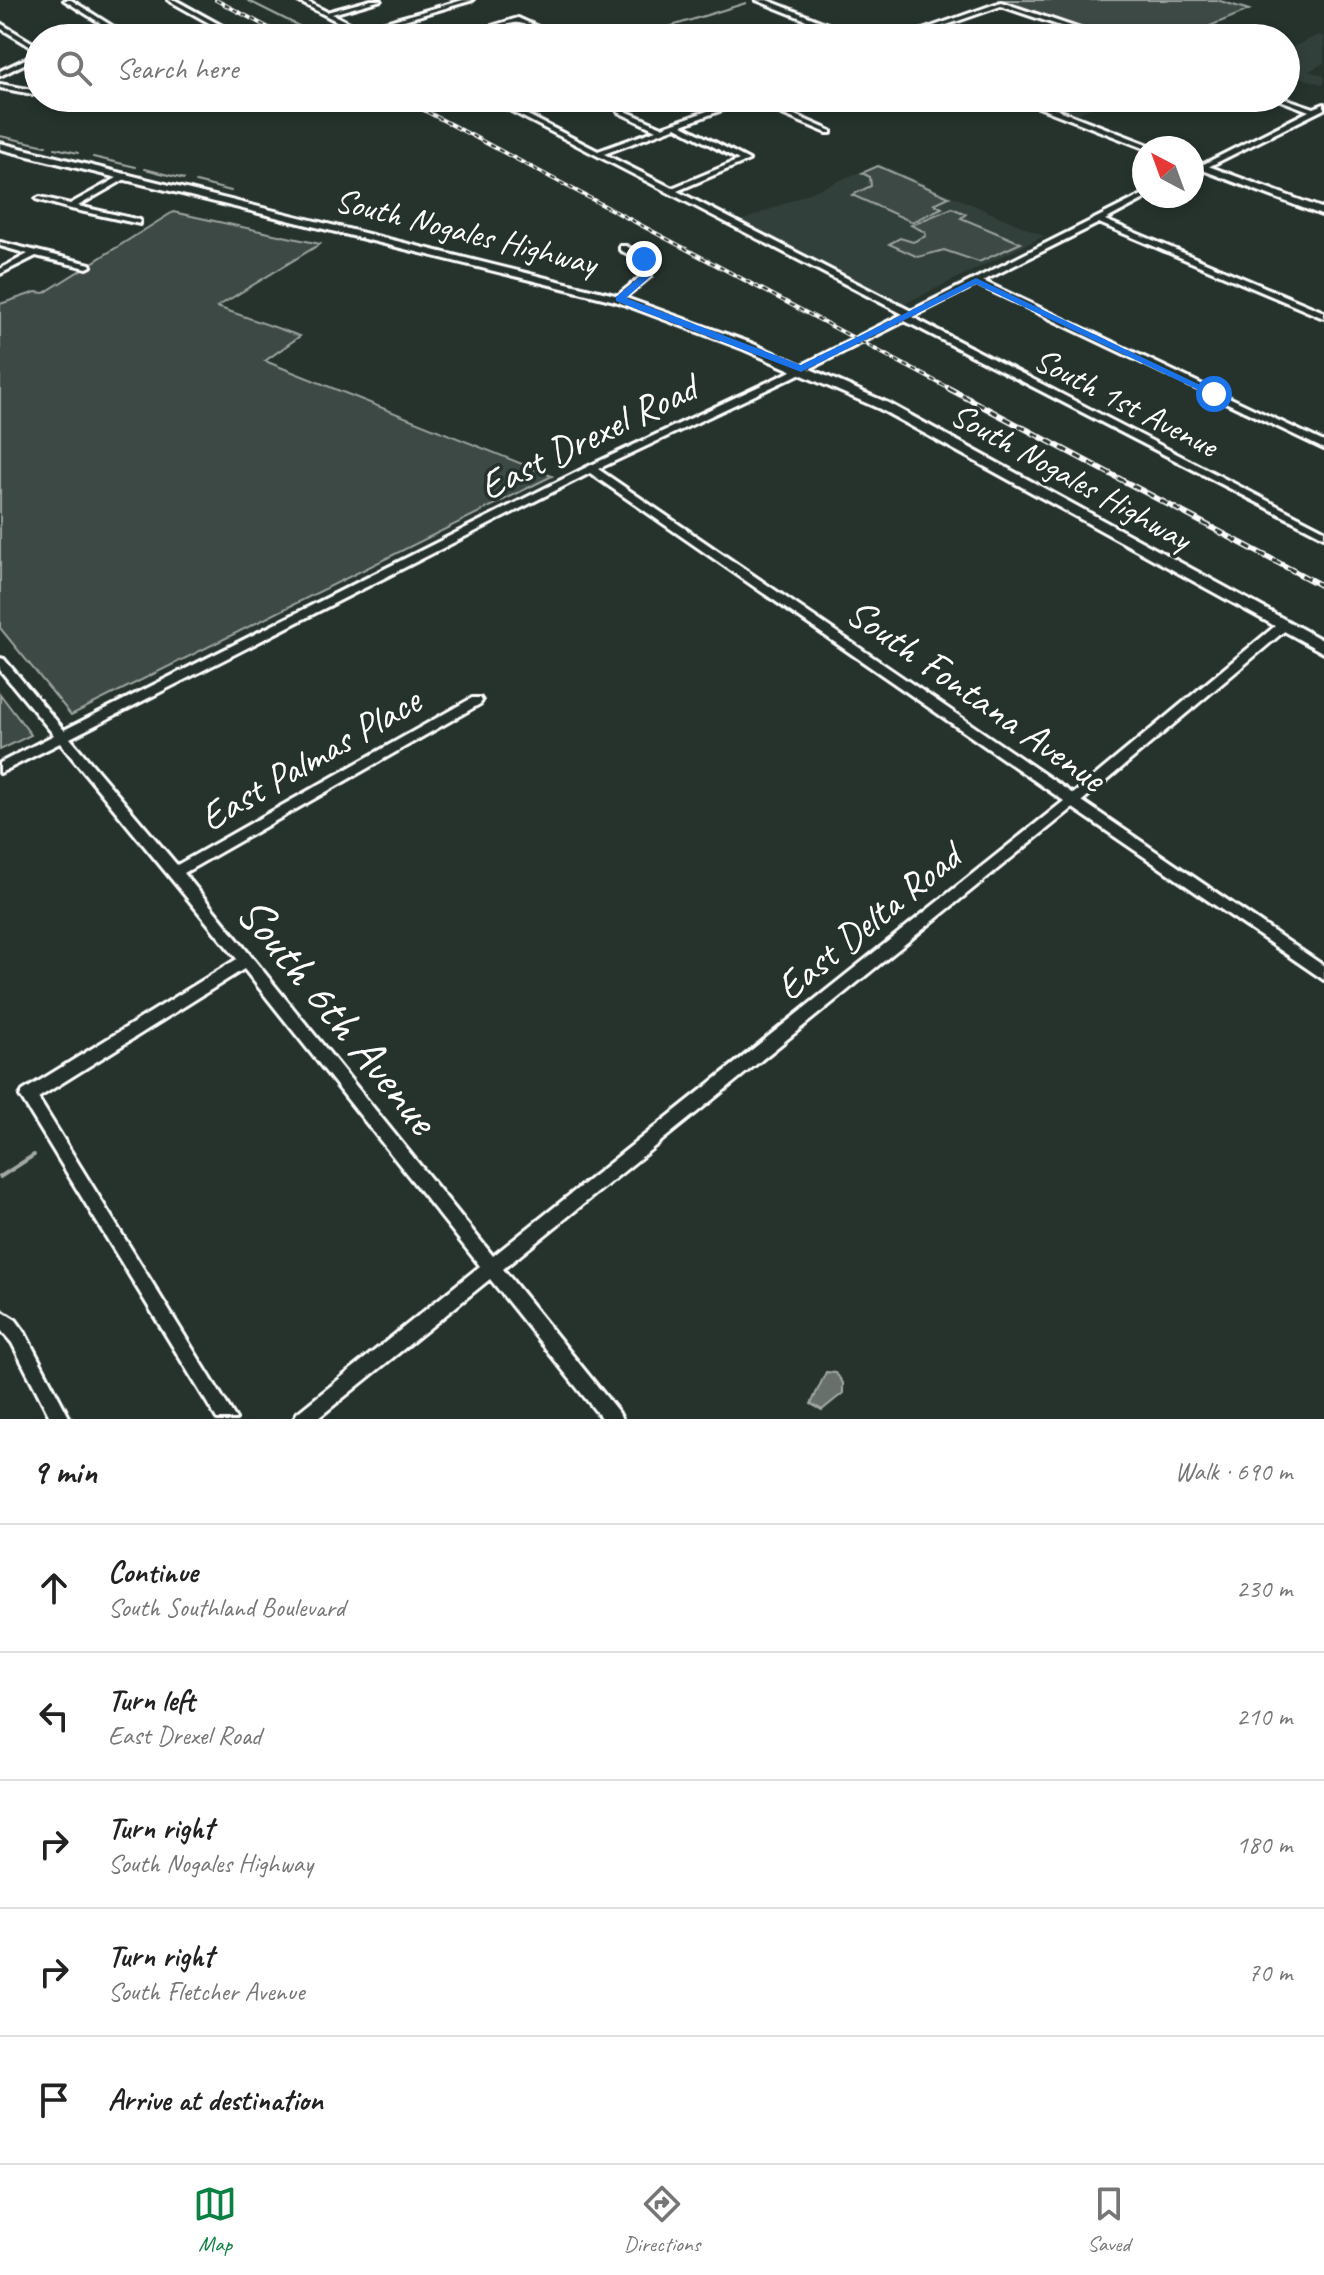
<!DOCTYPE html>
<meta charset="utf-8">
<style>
body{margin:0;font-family:Caveat,sans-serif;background:#f2f2f2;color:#222}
.compass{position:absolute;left:1132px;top:136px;width:72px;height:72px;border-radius:50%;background:#fff;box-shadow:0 4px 12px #0003;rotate:319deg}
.stop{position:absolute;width:24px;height:24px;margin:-18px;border:6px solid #1a73e8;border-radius:50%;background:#fff}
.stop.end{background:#1a73e8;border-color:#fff;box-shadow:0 2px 8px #0008}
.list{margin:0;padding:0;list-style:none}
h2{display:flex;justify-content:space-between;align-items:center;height:104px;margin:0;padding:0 32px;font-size:34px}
h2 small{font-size:26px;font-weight:400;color:#767676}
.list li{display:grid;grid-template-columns:52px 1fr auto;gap:24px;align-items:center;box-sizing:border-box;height:128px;padding:0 32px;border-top:2px solid #e0e0e0}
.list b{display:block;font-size:30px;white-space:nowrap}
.list p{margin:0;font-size:26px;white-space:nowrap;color:#767676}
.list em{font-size:26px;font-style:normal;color:#767676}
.icon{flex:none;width:44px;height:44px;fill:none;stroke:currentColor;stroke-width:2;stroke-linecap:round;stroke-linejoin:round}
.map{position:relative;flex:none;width:1324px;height:1419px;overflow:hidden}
.search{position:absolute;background:#fff;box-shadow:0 4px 12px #0003;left:24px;right:24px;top:24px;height:88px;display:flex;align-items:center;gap:20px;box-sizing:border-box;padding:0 28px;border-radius:44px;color:#767676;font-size:30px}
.sheet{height:744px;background:#fff}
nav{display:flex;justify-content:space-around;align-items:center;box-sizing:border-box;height:112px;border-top:2px solid #e0e0e0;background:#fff;font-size:22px;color:#767676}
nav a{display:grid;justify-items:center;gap:4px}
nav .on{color:#0b8043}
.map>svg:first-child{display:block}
</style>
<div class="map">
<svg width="1324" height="1419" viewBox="0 0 1324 1419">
<rect width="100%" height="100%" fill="#26332d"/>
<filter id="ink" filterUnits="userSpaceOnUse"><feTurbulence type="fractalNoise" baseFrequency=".0125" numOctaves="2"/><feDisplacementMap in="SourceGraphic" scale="16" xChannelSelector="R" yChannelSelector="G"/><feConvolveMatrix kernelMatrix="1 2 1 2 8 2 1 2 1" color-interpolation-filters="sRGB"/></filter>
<g filter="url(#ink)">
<path fill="#333f3a" d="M1319,35L1324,37V63L1309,71L1324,76V85L1287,73L1298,68L1286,63V50Z
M1033,98H1114L1077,114Z
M879,164L1044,236L904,304L742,221Z"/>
<path fill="#3e4944" stroke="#9ea4a2" stroke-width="2" d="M997,0H1217L1249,10L1181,38H1110Z
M878,166L949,197L934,204L942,208L912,222L852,195L871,186L870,177L862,173Z
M952,208L966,214L961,218L1021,243L979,262L944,250L918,257L889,244L900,238L913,242L926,236L925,232L911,225Z
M173,212L320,244L217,307L300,336L265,361L552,476L71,715L0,628V304L36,292L44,293Z
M0,694L31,735L0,750Z"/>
<path fill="#67706c" stroke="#a4a9a7" stroke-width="2" d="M826,1372L836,1373L843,1383V1393L822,1410L811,1404Z"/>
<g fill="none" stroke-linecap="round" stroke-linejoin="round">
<path stroke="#a4a9a7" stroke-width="2" d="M247,0L323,38
M633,38L746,3
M0,136L46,146
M55,148L78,153
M93,157L136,167
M145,169L184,179
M196,182L231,191"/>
<path stroke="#a4a9a7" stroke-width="4" d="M0,1177L34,1155"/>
<g stroke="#fff" stroke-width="6">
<path id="minor" d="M64,0H71L131,38H124Z
M168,0H175L244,38H236Z
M296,0H304L327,12L371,0H381L332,14L361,29L463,0H473L366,31L377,38H369Z
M1001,2L1104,37L1105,38H1096L1001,6L909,38H900Z
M518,18L562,38C546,38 528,21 514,23C493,26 474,38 452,38Z
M0,23L38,46V51L0,28Z
M38,53V57L0,76V71Z
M0,84L38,91V95L0,88Z
M486,98H494L503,102L517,98H527L508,105L598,151L656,130L618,112L615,103L618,101L621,103L623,110L662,127L713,109L691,98H700L719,106L742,98H756L831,131V133H827L749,100L682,125L749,160L677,191L911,311L1144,194V196H1150L1105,220L1324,312V318L1321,317L1099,223L983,281L1324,442V449L977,284L912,317L1324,530V537L905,321L791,378L598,469L1073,794L1280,622H1288L1290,625L1288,628L1082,801L1324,966V980L1073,808L503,1269L619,1413L622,1419H602L490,1279L317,1419H294L297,1413L480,1266L244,969L38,1098L236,1419H217L20,1096L23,1091L237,959L60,743L0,773V763L54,735L0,670V658L4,659L64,730L587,467L785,374L903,314ZM676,127L739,160L672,188L604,154ZM590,473L1064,801L493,1256L184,873L480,704L482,701L480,698H472L177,865L70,738Z
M875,98L894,100L916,98L894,104Z
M1275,98H1284L1314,108L1324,104V109L1192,175V170L1309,111Z
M124,174H127V178L78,206L140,220V224L71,209L36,199L40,197L70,204Z
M0,242L90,264L91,266L87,268L36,256L0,274V269L28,254L0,246Z
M620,246H626L647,257L651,276L619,302L615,299L616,297L643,275L640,260L620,250Z
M0,1310L16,1320L24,1331L70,1419H51L12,1343L0,1329Z"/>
</g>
<g stroke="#fff" stroke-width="6">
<path id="major" d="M756,0H767L863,38H851Z
M1015,98H1028L1157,148H1144Z
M0,143L623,297L751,343L888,403L1324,641V653L880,409L743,349L615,301L0,149Z
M1192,160L1324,209V216L1192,166Z"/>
</g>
<use href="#minor" fill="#26332d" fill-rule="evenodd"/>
<use href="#major" fill="#26332d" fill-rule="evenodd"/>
<g stroke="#fff" stroke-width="4">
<path id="rail-far1" d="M216,0L288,38
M401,98L952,390"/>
</g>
<g stroke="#fff" stroke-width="6">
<path id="rail" d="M948,388L1324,587"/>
</g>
<use href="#rail-far1" stroke="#26332d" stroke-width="2" stroke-dasharray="5" stroke-linecap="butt"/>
<use href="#rail" stroke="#26332d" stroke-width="3" stroke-dasharray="8" stroke-linecap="butt"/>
</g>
</g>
<path fill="#1a73e8" d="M641,258L648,259L651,276L626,298L801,365L976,278L1219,394L1211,396L976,284L801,372L616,301V297L642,275Z"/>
<g text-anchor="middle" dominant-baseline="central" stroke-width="7" stroke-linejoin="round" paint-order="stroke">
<g font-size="34" fill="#fff" stroke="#26332d">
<text transform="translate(466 231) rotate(14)">South Nogales Highway</text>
<text transform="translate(1126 402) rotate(27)">South 1st Avenue</text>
<text transform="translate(1071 476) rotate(29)">South Nogales Highway</text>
</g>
<g font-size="40" fill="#fff" stroke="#26332d">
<text transform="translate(588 437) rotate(-26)">East Drexel Road</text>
<text transform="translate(976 695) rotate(35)">South Fontana Avenue</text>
<text transform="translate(310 759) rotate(-30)">East Palmas Place</text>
<text transform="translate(868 922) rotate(-39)">East Delta Road</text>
</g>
<g font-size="48" fill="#fff" stroke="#26332d">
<text transform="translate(338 1015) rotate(51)">South 6th Avenue</text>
</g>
</g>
</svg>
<svg class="compass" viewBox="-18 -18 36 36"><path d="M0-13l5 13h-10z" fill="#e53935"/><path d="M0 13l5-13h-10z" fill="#767676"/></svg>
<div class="stop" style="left:1214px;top:394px"></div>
<div class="stop end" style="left:644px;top:259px"></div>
<div class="search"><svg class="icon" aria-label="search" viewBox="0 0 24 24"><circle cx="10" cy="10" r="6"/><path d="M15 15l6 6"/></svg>Search here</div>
</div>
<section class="sheet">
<h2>9 min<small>Walk · 690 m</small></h2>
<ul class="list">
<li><svg class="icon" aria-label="ahead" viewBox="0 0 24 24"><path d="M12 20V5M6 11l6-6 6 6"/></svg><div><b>Continue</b><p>South Southland Boulevard</p></div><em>230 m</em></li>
<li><svg class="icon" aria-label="left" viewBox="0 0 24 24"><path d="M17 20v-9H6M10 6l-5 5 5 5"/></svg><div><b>Turn left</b><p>East Drexel Road</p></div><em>210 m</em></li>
<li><svg class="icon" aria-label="right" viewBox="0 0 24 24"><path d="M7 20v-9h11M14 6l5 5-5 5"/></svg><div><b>Turn right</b><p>South Nogales Highway</p></div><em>180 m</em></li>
<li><svg class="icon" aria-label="right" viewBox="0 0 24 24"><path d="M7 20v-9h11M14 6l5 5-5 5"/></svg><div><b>Turn right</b><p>South Fletcher Avenue</p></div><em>70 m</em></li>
<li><svg class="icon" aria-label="arrive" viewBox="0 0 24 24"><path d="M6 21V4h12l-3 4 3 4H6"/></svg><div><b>Arrive at destination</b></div></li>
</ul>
</section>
<nav>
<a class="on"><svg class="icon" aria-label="map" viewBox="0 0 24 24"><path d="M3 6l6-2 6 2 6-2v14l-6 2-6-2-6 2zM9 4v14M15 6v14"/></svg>Map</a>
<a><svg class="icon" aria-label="directions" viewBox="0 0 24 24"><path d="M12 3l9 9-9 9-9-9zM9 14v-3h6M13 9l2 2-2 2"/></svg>Directions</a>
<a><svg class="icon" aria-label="saved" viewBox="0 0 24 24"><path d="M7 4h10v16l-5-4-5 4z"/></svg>Saved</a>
</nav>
